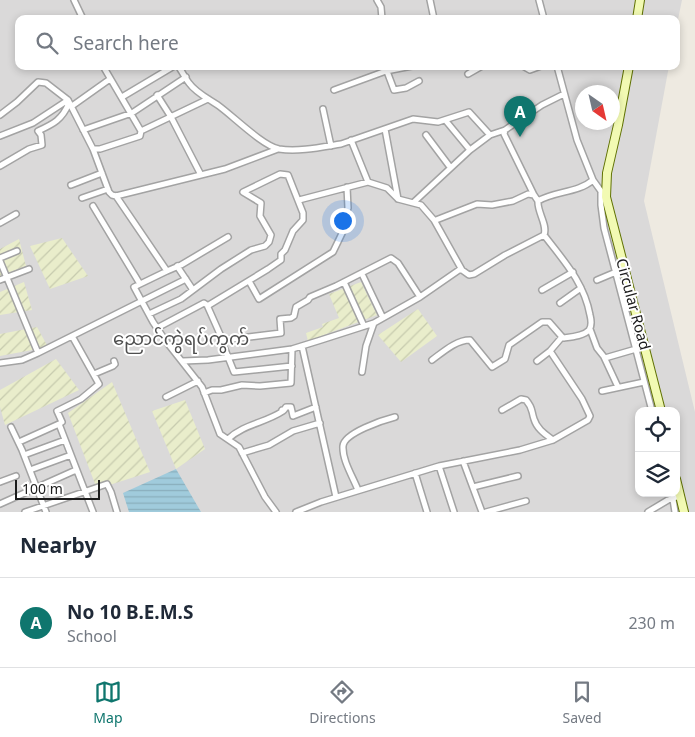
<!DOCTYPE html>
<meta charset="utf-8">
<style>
body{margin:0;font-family:"Noto Sans","Noto Sans Myanmar",sans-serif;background:#f6f6f7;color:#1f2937}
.controls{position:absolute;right:15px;bottom:15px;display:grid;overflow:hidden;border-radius:10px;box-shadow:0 2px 8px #0003}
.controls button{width:45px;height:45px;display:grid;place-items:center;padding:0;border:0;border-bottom:1px solid #e0e1e3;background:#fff;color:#1f2937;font:25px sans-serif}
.compass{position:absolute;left:575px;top:85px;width:45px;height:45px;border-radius:50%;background:#fff;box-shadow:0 2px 8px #0003;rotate:146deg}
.scale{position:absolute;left:15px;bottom:12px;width:85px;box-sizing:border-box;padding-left:5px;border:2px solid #1c1c1c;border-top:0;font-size:14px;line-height:18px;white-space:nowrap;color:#1c1c1c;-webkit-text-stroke:4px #fff;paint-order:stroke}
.you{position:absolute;left:342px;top:220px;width:18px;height:18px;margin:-12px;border:4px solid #fff;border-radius:50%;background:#1a73e8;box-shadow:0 0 0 8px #1a73e833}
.badge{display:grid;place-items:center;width:32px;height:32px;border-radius:50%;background:#0f766e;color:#fff;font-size:16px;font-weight:700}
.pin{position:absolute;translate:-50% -41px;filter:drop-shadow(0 1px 2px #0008)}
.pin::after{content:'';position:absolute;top:26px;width:18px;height:15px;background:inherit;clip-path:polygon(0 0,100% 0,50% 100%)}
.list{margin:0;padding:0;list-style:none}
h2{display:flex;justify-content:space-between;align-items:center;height:65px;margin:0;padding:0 20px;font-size:21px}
h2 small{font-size:16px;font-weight:400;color:#747a83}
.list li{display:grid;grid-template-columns:32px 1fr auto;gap:15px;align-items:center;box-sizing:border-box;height:90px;padding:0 20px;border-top:1px solid #e0e1e3}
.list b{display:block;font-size:19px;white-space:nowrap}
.list p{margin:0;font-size:16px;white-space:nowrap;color:#747a83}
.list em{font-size:16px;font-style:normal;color:#747a83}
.icon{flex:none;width:28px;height:28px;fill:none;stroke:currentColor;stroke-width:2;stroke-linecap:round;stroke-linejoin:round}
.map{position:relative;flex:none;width:695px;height:512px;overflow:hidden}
.search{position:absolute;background:#fff;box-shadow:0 2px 8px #0003;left:15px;right:15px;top:15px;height:55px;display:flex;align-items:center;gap:12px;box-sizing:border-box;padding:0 18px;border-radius:10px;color:#747a83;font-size:19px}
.sheet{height:155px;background:#fff}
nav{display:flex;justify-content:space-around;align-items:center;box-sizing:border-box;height:70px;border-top:1px solid #e0e1e3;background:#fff;font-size:14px;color:#747a83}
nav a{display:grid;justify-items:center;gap:2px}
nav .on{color:#0f766e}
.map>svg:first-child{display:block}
</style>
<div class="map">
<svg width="695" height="512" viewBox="0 0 695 512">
<defs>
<pattern id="farmland-furrows" width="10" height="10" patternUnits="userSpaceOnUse" patternTransform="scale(1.25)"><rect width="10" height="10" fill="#e9edcb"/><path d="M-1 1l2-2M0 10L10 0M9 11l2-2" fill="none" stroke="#c7cbae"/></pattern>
<pattern id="water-rules" width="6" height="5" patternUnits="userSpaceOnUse" patternTransform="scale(1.25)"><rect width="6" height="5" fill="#a0cbdc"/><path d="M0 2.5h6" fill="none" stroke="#89aebc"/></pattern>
</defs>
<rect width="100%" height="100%" fill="#eeeae1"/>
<path fill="#dad9d9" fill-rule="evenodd" d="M0,0H682L676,29V19H19V66H669L644,201L695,412V512H0ZM582,92H612V122H582ZM639,411H676V493H639Z"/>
<path fill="url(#farmland-furrows)" d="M62,238L88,276L50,289L30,246Z
M19,239L26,266L0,276V249Z
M24,282L32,310L0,315V292Z
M361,282L377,315L308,341L306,333L323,327L322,324L339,318L329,294Z
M418,309L437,336L401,362L378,335Z
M37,327L48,347L0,356V334Z
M56,359L79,390L5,425L0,407V390Z
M112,382L150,472L97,489L68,413Z
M185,400L205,449L176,469L152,411Z"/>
<path fill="url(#water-rules)" d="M176,469L201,512H129L123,493Z"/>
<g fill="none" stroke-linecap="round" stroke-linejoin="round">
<g stroke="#a3a3a3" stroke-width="8">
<path id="minor" d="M74,0L83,19
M377,0L381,7L382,19
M430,0L434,19
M539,0L544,19
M137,19H144
M103,66L141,131L208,99
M178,66C182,71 185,78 189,83C196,93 209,99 219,106C234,117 263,146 279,149C299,152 322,147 341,144L413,119L438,122L469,112L490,135
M385,66L394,90L406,88L419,81
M523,66L530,70L541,66
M557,66L577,140L593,180L603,194
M468,74L482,66
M334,90L386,71L412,66
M157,95L171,117L201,175
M122,97L174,66
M72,106L110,79
M323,109L331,146
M0,115L17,102L38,82L46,83L68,100
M446,121L470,150
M385,129L398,199
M83,130L132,113L186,77
M426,135L450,167
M0,136L33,123L68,100L93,149H100L140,136L141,131
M351,140L368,182
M93,149L109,192L112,195L116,196L225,169L278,149
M0,166L29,149L42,145L41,135L38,131C53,124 62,120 69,103
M71,185L102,173
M601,193V205L604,228L652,411
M534,195L504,134L505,130L542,105L564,94
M116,196L167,271L181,265L228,237
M82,198L108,189
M299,200L368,182L387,188L398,199L421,205L434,220H436L477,204L492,205L513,201L528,194L534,195L538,201
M414,202L470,150L490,135L505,130
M93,206L140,284
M434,220L462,270
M0,223L16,214
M0,258L17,251
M0,261L38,353
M177,266L193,290
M167,271L134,287L153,322L165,340L202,387L220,434L239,447L265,497L276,512
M362,274L383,318
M0,280L29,269
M597,280L616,272
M249,281L259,299L333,252L347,223L344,220L348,208L347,187
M344,282L364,326
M542,290L573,272
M560,303L581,288
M207,305L223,341
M149,314L181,299L221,269L251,250L265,246L269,242L271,235L260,216L261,203L243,192L280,174L288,175L303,213V220L293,231L285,250L281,254V260L268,269L209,305H207L204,303L157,328
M590,329L597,348L605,358L636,349
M72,336L99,384L81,399L57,411L62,422L59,424L93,512
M302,346L336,497
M604,357L618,387
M432,360C443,352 456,340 470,340L492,367L505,359L509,345L542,322H549L563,338C571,337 584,336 589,330C592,326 591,319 590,315C584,282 563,260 544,235
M183,361L208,360L292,349L321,340L374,323L420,297L459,270H462L469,275L474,274L505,255L544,235C548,225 537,212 538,201C555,191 578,193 593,180
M537,361L550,351L562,337
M0,363L22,360L38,353L186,279
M292,366L234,372L222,342L225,340L281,333L280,319L291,318L294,316L296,307L308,300L310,297L336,286L391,258L398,263L420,297
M362,372L366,346L374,323
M94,374L113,366L115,364L114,361
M602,391L644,382
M204,393L212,390H221L242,385L260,386L291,383L292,349
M166,397L198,381
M502,410L521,399L526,400C533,408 531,410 534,419C537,429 545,434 553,440
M11,427L22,450L46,512
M228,439C244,424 265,423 283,411L282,410H284L286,407H291L293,416L316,407
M19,442L59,424
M242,453L269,445L293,431L320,423
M24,455L65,440
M463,461L482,512
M439,466L454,512
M30,470L71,455
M415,473L427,512
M0,482L16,476
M473,487L518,476
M358,490C353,477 342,460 343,446C344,433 383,420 395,417
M672,493L675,512
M0,504L76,470
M25,512L107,484L111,492L117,512
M296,512L321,502L439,466L520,450L553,440L588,420L590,416L582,399L550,351
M486,512L526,501
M648,512L668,500L680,496"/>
</g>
<g stroke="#607203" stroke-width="10">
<path id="secondary" d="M637,19L640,0
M629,66L618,125L607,173L606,197L661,411
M676,479L684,512"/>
</g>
<use href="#minor" stroke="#fff" stroke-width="5"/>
<use href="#secondary" stroke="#f2fab3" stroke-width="8"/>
</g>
<g text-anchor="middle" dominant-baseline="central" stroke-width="4" stroke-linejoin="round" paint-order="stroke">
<g font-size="15" fill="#1c1c1c" stroke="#fff">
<text transform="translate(634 304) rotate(75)">Circular Road</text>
</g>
<g font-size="18" fill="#4f4f4f" stroke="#fff">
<text x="181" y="338">ညောင်ကွဲရပ်ကွက်</text>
</g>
</g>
</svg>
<div class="controls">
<button><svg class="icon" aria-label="locate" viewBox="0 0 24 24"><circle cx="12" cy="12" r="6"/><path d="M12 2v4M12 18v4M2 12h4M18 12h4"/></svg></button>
<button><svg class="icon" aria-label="layers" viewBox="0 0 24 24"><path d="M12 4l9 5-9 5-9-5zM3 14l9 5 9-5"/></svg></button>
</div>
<svg class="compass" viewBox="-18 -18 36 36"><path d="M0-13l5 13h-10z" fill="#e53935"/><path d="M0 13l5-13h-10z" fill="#747a83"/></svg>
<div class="scale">100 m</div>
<div class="you"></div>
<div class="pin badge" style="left:520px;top:137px">A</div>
<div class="search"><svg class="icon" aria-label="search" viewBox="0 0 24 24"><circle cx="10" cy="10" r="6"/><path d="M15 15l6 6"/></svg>Search here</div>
</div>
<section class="sheet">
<h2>Nearby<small></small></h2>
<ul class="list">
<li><span class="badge">A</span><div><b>No 10 B.E.M.S</b><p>School</p></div><em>230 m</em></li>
</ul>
</section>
<nav>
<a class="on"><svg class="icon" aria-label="map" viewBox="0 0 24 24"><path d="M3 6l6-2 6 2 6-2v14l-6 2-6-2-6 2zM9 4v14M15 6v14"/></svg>Map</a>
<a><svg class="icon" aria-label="directions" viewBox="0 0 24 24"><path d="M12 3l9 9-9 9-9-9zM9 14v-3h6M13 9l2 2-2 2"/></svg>Directions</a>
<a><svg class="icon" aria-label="saved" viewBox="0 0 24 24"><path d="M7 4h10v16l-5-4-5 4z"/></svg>Saved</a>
</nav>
